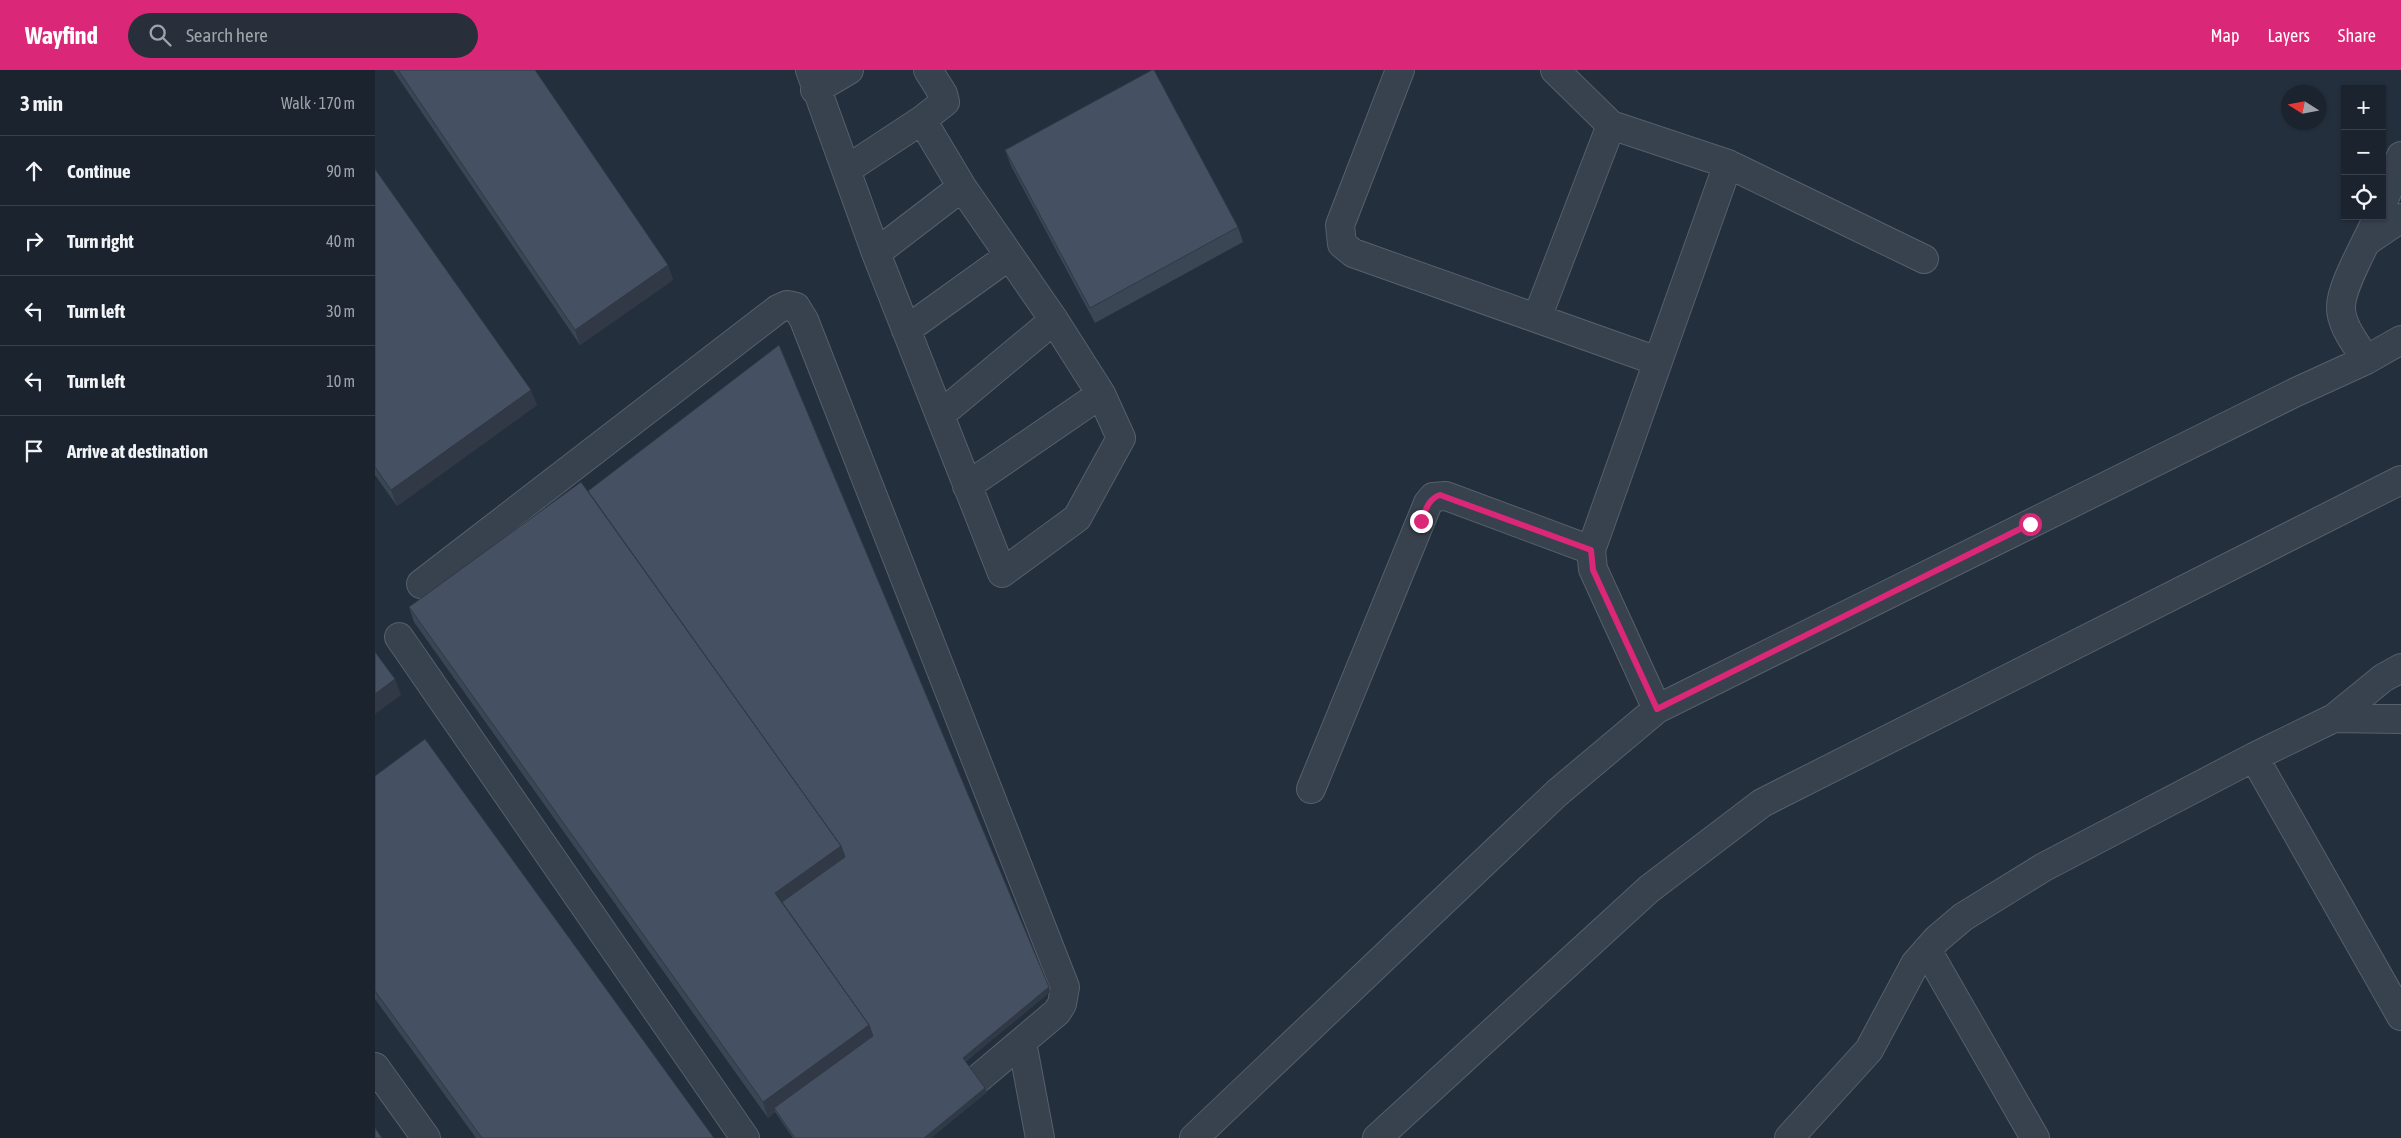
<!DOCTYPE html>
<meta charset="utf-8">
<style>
body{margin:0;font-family:"Asap Condensed",sans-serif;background:#282f3a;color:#f1f3f6}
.controls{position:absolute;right:15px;top:15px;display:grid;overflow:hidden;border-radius:0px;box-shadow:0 1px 4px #0004}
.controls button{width:45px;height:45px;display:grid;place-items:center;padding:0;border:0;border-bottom:1px solid #39404a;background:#1b232e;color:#f1f3f6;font:25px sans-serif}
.compass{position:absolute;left:1906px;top:15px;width:45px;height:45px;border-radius:50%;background:#1b232e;box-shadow:0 1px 4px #0004;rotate:281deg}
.stop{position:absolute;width:15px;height:15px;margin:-11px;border:4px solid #db2777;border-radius:50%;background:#fff}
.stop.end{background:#db2777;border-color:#fff;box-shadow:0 1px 5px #0008}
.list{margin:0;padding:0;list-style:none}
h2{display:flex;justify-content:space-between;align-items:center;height:65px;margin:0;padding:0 20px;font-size:21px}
h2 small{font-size:16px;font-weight:400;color:#a0a4aa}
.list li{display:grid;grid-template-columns:32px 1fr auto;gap:15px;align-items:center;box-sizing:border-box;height:70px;padding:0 20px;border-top:1px solid #39404a}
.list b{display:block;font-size:19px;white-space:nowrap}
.list em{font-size:16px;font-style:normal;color:#a0a4aa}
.icon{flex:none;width:28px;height:28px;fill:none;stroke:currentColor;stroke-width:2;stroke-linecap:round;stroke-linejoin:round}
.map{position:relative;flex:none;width:2026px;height:1068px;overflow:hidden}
header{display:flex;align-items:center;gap:30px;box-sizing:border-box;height:70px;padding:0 25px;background:#db2777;color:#fff}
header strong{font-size:24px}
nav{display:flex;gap:28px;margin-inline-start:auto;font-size:18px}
.search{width:350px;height:45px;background:#282f3a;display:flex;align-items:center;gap:12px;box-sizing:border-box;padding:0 18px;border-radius:28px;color:#a0a4aa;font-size:19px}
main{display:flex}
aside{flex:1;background:#1b232e}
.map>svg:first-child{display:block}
</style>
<header>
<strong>Wayfind</strong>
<div class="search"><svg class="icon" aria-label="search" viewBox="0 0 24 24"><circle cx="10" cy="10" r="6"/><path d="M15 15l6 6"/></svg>Search here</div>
<nav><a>Map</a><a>Layers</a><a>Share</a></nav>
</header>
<main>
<aside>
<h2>3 min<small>Walk · 170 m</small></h2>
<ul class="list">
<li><svg class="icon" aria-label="ahead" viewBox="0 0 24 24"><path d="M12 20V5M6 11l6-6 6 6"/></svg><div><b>Continue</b></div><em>90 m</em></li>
<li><svg class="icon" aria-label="right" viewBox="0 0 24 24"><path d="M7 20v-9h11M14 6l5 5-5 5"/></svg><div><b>Turn right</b></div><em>40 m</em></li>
<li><svg class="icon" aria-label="left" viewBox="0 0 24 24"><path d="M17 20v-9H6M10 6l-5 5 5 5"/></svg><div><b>Turn left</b></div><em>30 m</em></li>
<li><svg class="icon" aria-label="left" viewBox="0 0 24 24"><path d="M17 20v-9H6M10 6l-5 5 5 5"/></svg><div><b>Turn left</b></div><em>10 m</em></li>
<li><svg class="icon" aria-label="arrive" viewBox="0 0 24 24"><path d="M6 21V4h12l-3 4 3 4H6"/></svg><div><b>Arrive at destination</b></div></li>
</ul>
</aside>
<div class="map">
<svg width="2026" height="1068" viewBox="0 0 2026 1068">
<rect width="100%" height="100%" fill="#242f3e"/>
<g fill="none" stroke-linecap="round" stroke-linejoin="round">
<g stroke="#565f6c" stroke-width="30">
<path id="minor" d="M435,0L501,183L627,503L702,448L746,368L726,324L679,250L587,117L547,50L570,32L568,24L553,0
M1025,0L965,155L967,174L978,183L1282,291
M1180,0L1236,55L1353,94L1549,189
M440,20L474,0
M471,100L547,50
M2007,135L2026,86
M1994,170L2026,148
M501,183L587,117
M1162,248L1236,55
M531,260L634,186
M1991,290C1982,275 1966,256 1966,238C1965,216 1994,169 2003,146
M565,345L679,250
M592,416L726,324
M46,514L403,239L412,235L421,237L429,250L690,917L687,934L682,942L604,1008
M24,567L370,1068
M1282,639L1218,499L1216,480L1353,94
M1959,648L2026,649
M1879,687L2026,946
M936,719L1053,433L1058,427L1071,426L1216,480
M1552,880L1660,1068
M647,972L665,1068
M0,997L51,1068
M819,1068L1182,723L1282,639L1921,322L1991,290L2026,270
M1002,1068L1274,819L1387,733L2026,410
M1414,1068L1494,980L1540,894L1562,869L1588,847L1669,797L1879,687L1959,648L2008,608L2026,598"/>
</g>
<use href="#minor" stroke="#38414e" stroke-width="28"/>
</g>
<path fill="#3b4654" d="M18,0H160L293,195L298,210L205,275Z
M630,80L863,157L868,172L720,253L636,96Z
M0,99L162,335L22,436L0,405Z
M213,421L675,922L590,992L612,1022L556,1068H418L400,1042L393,1048L39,552L34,537Z
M0,706L339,1068H101L0,929Z"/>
<path fill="#303945" d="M293,195L298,210L205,275L200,260Z
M156,320L162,335L22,436L16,420Z
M20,609L26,625L0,644V624Z
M466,776L472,791L407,838L400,823Z
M674,917L675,922L589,992L588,988Z
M494,955L500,970L399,1038L400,1042L393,1048L388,1032Z
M610,1018L612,1022L556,1068H549Z"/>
<path fill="#455162" stroke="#303945" d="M23,0H160L293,195L200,260Z
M777,0H779L863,157L715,238L630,80Z
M0,99L156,320L16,420L0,397Z
M404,275L674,917L588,988L610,1018L549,1068H420L399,1038L498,966L494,955L407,832L470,787L466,776L213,421Z
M206,412L466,776L400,823L494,955L388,1032L34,537Z
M0,582L20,609L0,624Z
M50,669L339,1068H107L0,921V706Z
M0,1058L7,1068H0Z"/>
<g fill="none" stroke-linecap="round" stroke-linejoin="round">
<path stroke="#db2777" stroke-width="6" d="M1046,451C1051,440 1053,429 1065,425L1216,480L1218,500L1282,639L1655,454"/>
</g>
</svg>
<div class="controls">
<button>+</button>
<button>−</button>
<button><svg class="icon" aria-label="locate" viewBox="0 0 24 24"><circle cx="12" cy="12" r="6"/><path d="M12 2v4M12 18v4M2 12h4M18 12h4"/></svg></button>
</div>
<svg class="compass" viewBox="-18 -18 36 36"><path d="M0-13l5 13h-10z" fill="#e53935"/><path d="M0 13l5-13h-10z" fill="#a0a4aa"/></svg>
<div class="stop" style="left:1655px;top:454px"></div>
<div class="stop end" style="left:1046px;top:451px"></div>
</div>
</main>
